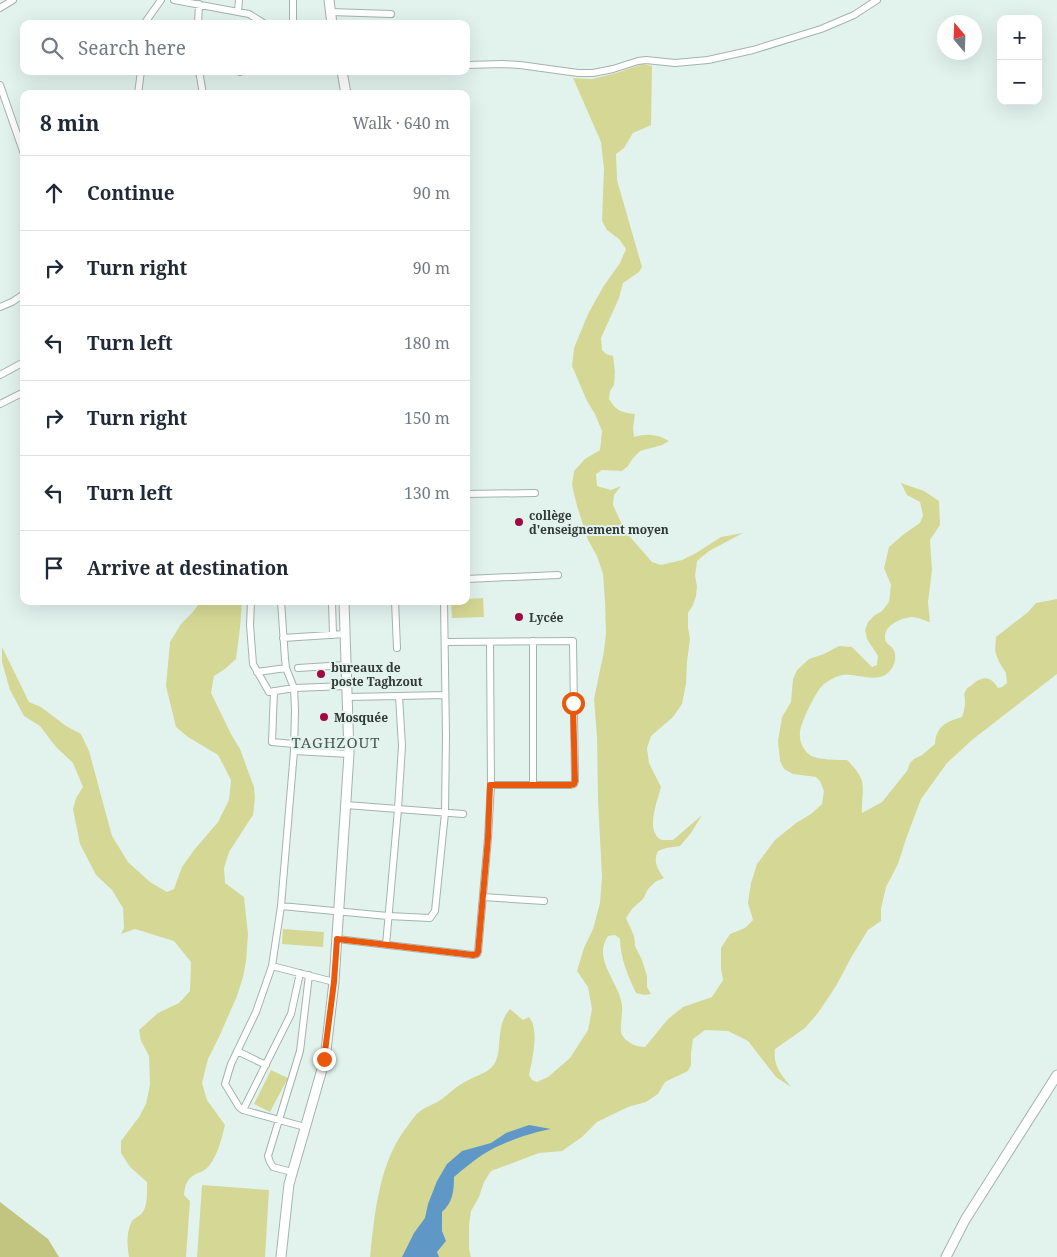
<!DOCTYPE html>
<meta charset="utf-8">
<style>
body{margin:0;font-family:"Noto Serif",serif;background:#f6f6f7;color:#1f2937}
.controls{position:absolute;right:15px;top:15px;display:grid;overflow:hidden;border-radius:10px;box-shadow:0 5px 20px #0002}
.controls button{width:45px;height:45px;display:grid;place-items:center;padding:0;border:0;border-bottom:1px solid #e0e1e3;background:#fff;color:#1f2937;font:25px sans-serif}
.compass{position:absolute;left:937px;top:15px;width:45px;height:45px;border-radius:50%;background:#fff;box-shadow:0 5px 20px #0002;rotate:341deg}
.stop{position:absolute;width:15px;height:15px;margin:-11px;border:4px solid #ea580c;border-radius:50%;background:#fff}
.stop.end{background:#ea580c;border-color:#fff;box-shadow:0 1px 5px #0008}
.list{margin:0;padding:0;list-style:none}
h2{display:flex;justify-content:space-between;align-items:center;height:65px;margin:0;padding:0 20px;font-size:21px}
h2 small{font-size:16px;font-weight:400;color:#747a83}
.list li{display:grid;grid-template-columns:32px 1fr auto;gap:15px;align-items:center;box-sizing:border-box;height:75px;padding:0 20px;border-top:1px solid #e0e1e3}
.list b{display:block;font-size:19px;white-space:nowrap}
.list em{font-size:16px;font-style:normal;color:#747a83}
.icon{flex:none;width:28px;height:28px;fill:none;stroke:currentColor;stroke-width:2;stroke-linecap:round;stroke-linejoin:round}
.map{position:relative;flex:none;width:1057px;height:1257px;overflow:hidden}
.search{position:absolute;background:#fff;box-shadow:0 5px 20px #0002;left:20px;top:20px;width:450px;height:55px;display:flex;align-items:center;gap:12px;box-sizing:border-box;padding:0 18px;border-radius:10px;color:#747a83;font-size:19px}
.panel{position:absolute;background:#fff;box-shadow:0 5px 20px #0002;left:20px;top:90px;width:450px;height:515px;border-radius:10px}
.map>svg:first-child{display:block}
</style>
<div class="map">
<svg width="1057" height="1257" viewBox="0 0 1057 1257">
<rect width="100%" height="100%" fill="#e2f3ee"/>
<path fill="#d5d894" d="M643,64L652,66L651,125L633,133L624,148L616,154L617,180L642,267L639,272L623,283L619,298L601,338L602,350L606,354L613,356L615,372L614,385L610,391L609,399C617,411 620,412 635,414L633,428L634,437C647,433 658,434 669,441L662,445L640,451L633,458L628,466L622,471L602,470L596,474L597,486L611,490L621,486L614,495L613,505L625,531L652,562L661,565L682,560L696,553L721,537L743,533L709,551L697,561L695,576L697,586L696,596L693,605L688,613V627L690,639L687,662L686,684L682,704L673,717L651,736L647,748L649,763L661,787C658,800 648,822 656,835C656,836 661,840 662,840H673L702,815L691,833L680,846L666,848L658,851C653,861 657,869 664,878L655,882L648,889L643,899L632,909L626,918L634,936L635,946L642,960L647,976V987L651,994L644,995L636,993C628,976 620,957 620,939L615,935L608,936C592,959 619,982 622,1005C623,1013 619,1030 622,1035C627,1043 636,1047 645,1047L668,1019L683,1007L712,997L723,980L721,968V948L730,934L745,928L753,920L748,903L751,883L757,864L775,840L796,823L811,814L822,804L824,791L820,781L816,777L793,774L784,769L780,761L778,741L782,717L791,702L793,679L797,670L809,659L824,654L839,646L852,647L872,667L877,665L878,656L867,639L865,630L868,622L875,615L882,611L889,602L891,585L884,568L889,547L904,534L920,523L923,515L920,502L907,495L901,483L924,491L939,501L940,525L930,540L932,570L928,602L930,622C925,621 918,617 912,617C901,618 884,625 885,638C885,644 890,644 893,649C898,656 894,668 888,673C873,685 852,669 836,677C832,679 826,682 823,685C816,691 801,722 800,732C799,741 803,750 810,755C817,760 838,760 847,760C870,783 861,786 862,813L882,802L907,771L910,763L914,759L922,755L935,744C936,726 946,722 962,717C965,708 966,702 964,694L967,688C972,686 973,683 977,681C987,675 993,680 998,688L1002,687L1007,683L1006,673L999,662L995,651L996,637L1028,612L1036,603L1057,599V674L972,740L947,763L921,799L906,839L898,864L886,887L881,909V921L868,930L852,956L836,986L818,1013L805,1028L775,1049C773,1067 781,1074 791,1087L776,1077L748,1041L728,1031L705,1030L693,1039L691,1053V1065L688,1071L665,1082L658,1094L646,1102L628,1107L597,1122L582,1137L562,1151L539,1153L491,1171L484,1182L479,1197L471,1211L469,1225V1249L471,1257H370C375,1211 379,1161 409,1124C412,1120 415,1115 419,1112C425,1107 435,1104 442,1099C449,1094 455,1087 463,1083C472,1077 486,1074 493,1066C504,1052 494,1026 510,1009L523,1020L529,1017C540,1030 532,1060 529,1075L532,1080L537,1082L548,1077L570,1058L588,1030L592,1009L588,987L577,971L584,948L593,929L600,903L602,877L598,800L597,737L594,699L604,651L606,633L605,602L603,574L597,556L588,540L577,506L572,485L574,471L585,459L600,450L602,431L595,414L587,401L572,366L574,348L588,314L603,287L620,263L626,249L619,239L607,230L602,221L604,169L601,142L573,78L592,79L616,73Z
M483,598L484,617L452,618L451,601H466V599Z
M201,601H242L240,628L236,659L225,669L214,676L211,693L231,734L240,749L254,787L255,798L253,815L229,852L224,868L225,883L244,897L248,934L246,962L243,977L237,996L219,1037L208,1059L202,1083L207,1100L225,1125C222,1138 216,1161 206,1169C203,1171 201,1172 198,1173C187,1178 185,1184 184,1195L190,1201L186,1257H129C127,1245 126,1232 132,1221C134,1218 139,1217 142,1213C148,1206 147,1191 147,1182L130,1167L121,1153V1141L139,1117L146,1104L150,1085L149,1056L141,1041L139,1030L158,1013L179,1003L190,991L191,962L174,941L135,929L121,934L124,928L123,908L112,890L96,875L80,844L73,809L76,798L83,787L73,763L56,747L40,726L24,716L10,690L2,662V647L29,702L41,707L66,726L81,734L89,751L112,836L128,862L150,882L167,892L174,889L182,867L194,850L218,822L229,800L231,780L218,755L188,737L176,727L166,686L170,642L181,624L192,613Z
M283,929L324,932L323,947L282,944Z
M271,1070L288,1078L270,1112L254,1104Z
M202,1185L269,1190L265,1257H197Z"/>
<path fill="#c2c57f" d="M0,1202L48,1239L59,1257H0Z"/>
<path fill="#5f98c7" d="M529,1125L551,1129C529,1133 501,1143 482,1155C472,1162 463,1169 454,1177C454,1191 453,1202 442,1212V1231L446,1241L437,1252L439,1257H402L414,1233L425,1218L428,1204L437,1181L447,1164L462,1151L491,1143L506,1133Z"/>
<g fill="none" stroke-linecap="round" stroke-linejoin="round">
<g stroke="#a4b3af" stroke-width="8">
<path id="minor" d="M174,0L249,14L265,24
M0,8L13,0
M238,11L239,0
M330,12L391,14
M144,24L161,0
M198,24L199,4
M293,24V0
M466,65L503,64L520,65L578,73H593L613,69L638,61L646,60L675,63L708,60L753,50L821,29L854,15L877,0
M199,71L203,94
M240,72V71
M0,85L24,154
M138,94L141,71
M0,307L12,302L24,294
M0,375L24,362
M0,404L24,392
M466,494L535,493
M466,579L558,575
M251,601L250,625L253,664L269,692L294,688L347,686
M281,601L285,659L286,668L294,688L295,710L294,751L281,906L272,966L256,1012L231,1064L225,1084L239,1107L243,1110L305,1127
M332,601L333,635
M395,601L397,648
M283,638L345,634
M445,642L573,641L575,781L574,784L570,785H491
M298,668L346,665
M257,672L286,668
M274,691L272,742L294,744
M348,697L445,695
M294,751L349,754
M533,785V641
M346,805L463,814
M483,897L544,901
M281,906L388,916L430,918L435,911L445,813L446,736L444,601
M337,939L473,955L477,954L478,952L488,838L491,785L490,642
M386,945L398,809L402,746L399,696
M272,966L334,982
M237,1051L266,1065
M243,1110L291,1014L300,973
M292,1172L273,1167L270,1162L268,1156L300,1051L309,975"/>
</g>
<g stroke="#a4b3af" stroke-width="11">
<path id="secondary" d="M329,0L332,24
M342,71L346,94
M281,1257L289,1184L325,1059L334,982L349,754L344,601
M946,1257L965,1220L1057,1075"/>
</g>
<use href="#minor" stroke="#fff" stroke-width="6"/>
<use href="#secondary" stroke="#fff" stroke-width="9"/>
</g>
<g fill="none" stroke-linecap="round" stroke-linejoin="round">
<path stroke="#ea580c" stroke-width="6" d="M324,1059L334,982L337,939L473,955L477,954L478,952L488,838L490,785H570L574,784L575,781L573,703"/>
</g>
<g fill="#a3073f" stroke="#e2f3ee" stroke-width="2">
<circle cx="519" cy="522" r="5"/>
<circle cx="519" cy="617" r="5"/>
<circle cx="321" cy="674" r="5"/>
<circle cx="324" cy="717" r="5"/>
</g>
<g text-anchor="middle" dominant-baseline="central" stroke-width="4" stroke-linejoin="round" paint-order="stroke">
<g font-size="12" font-weight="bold" fill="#323836" stroke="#e2f3ee" text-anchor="start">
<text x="529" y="515">collège<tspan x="529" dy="14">d'enseignement moyen</tspan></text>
<text x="529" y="617">Lycée</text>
<text x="331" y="667">bureaux de<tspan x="331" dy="14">poste Taghzout</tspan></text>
<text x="334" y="717">Mosquée</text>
</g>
<g font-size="15" letter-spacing="1" fill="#495753" stroke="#e2f3ee">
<text x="336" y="742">TAGHZOUT</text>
</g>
</g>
</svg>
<div class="controls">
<button>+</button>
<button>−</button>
</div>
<svg class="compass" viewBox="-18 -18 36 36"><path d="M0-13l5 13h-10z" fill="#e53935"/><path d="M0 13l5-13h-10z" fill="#747a83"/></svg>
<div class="stop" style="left:573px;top:703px"></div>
<div class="stop end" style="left:324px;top:1059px"></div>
<div class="search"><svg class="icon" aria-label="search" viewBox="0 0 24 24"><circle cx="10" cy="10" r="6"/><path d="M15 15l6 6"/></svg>Search here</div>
<section class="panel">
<h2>8 min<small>Walk · 640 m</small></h2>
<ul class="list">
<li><svg class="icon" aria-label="ahead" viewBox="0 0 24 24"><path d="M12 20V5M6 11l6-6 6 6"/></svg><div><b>Continue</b></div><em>90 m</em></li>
<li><svg class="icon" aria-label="right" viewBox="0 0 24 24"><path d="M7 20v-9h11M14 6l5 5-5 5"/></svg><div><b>Turn right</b></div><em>90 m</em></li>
<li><svg class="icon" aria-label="left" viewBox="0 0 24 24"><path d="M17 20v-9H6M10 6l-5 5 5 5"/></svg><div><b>Turn left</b></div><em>180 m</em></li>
<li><svg class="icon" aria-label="right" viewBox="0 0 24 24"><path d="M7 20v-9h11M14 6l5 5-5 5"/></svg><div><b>Turn right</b></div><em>150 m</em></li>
<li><svg class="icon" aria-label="left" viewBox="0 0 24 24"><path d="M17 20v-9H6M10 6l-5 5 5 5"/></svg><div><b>Turn left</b></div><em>130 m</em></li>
<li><svg class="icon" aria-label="arrive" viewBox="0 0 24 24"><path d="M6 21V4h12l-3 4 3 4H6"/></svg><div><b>Arrive at destination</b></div></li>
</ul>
</section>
</div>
